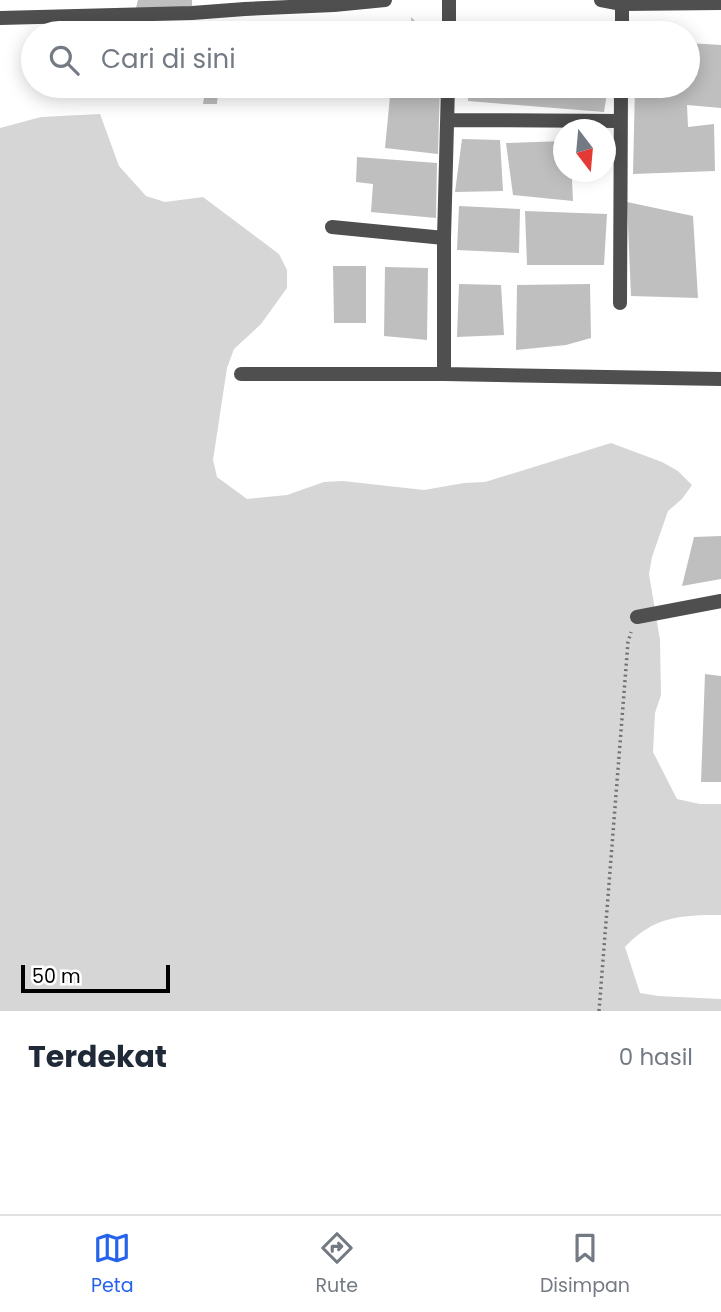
<!DOCTYPE html>
<html lang="id">
<style>
body{margin:0;font-family:Poppins,sans-serif;background:#f2f2f3;color:#1f2937}
.compass{position:absolute;left:553px;top:119px;width:63px;height:63px;border-radius:50%;background:#fff;box-shadow:0 4px 18px #0003;rotate:164deg}
.scale{position:absolute;left:21px;bottom:18px;width:149px;box-sizing:border-box;padding-left:7px;border:4px solid #000;border-top:0;font-size:19px;line-height:24px;white-space:nowrap;color:#000;-webkit-text-stroke:5px #fff;paint-order:stroke}
.list{margin:0;padding:0;list-style:none}
h2{display:flex;justify-content:space-between;align-items:center;height:91px;margin:0;padding:0 28px;font-size:30px}
h2 small{font-size:23px;font-weight:400;color:#747a83}
.icon{flex:none;width:38px;height:38px;fill:none;stroke:currentColor;stroke-width:2;stroke-linecap:round;stroke-linejoin:round}
.map{position:relative;flex:none;width:721px;height:1011px;overflow:hidden}
.search{position:absolute;background:#fff;box-shadow:0 4px 18px #0003;left:21px;right:21px;top:21px;height:77px;display:flex;align-items:center;gap:18px;box-sizing:border-box;padding:0 24px;border-radius:38px;color:#747a83;font-size:26px}
.sheet{height:203px;background:#fff}
nav{display:flex;justify-content:space-around;align-items:center;box-sizing:border-box;height:98px;border-top:2px solid #e0e1e3;background:#fff;font-size:19px;color:#747a83}
nav a{display:grid;justify-items:center;gap:4px}
nav .on{color:#2563eb}
.map>svg:first-child{display:block}
</style>
<div class="map">
<svg width="721" height="1011" viewBox="0 0 721 1011">
<rect width="100%" height="100%" fill="#fff"/>
<path fill="#d6d6d6" d="M100,114L119,166L146,196L165,202L203,197L279,254L287,270V288L261,324L234,349L227,368L213,460L217,477L247,499L287,495L324,482L343,481L424,490L464,483L485,482L611,443L662,462L678,471L692,485L682,499L668,511L652,557L649,574L660,640L661,695L655,713L653,752L677,799L700,804H721V915C681,915 654,916 625,947L640,993L658,996L721,999V1011H0V128L41,117Z"/>
<path fill="#bfbfbf" d="M138,0H192V10L136,8Z
M411,17L419,25L427,27V33H412Z
M175,21L197,28L198,33H175Z
M408,25L410,33H385V29Z
M688,43L721,45V108L687,105L688,127L714,124L715,171L633,174L635,86H688Z
M206,86H215L218,92L217,104H203Z
M254,86H275L272,89L254,90Z
M391,86H440L438,154L385,148Z
M469,86H608L604,112L468,101Z
M462,139L500,140L503,191L455,192Z
M564,141V172H597V173L583,175L572,179L573,201L513,195L506,143Z
M357,157L437,163L436,218L371,212L373,184L356,182Z
M627,202L693,216L698,298L631,296Z
M459,206L520,209L519,253L457,250Z
M525,211L607,214L604,265H527Z
M333,266H366V323H334Z
M385,267L428,268L427,340L384,336Z
M459,284L501,285L504,335L457,337Z
M590,284L591,338L566,345L516,350L517,285Z
M721,536V579L682,586L694,537Z
M705,674L721,676V782H701Z"/>
<g fill="none" stroke-linecap="round" stroke-linejoin="round">
<path stroke="#717171" stroke-width="3.5" stroke-dasharray="2 3.5" stroke-linecap="butt" d="M599,1011L628,642L631,632"/>
<path stroke="#4f4f4f" stroke-width="14" d="M449,33V0
M622,33V4
M448,120L620,121
M332,227L444,238
M620,303L621,86
M241,374H444L721,379
M444,374V238L448,86
M637,617L721,601"/>
<path stroke="#4f4f4f" stroke-width="14" d="M601,0L622,4L721,3
M0,18L192,13L245,9L334,5L385,0"/>
</g>
</svg>
<svg class="compass" viewBox="-18 -18 36 36"><path d="M0-13l5 13h-10z" fill="#e53935"/><path d="M0 13l5-13h-10z" fill="#747a83"/></svg>
<div class="scale">50 m</div>
<div class="search"><svg class="icon" aria-label="search" viewBox="0 0 24 24"><circle cx="10" cy="10" r="6"/><path d="M15 15l6 6"/></svg>Cari di sini</div>
</div>
<section class="sheet">
<h2>Terdekat<small>0 hasil</small></h2>
<ul class="list">
</ul>
</section>
<nav>
<a class="on"><svg class="icon" aria-label="map" viewBox="0 0 24 24"><path d="M3 6l6-2 6 2 6-2v14l-6 2-6-2-6 2zM9 4v14M15 6v14"/></svg>Peta</a>
<a><svg class="icon" aria-label="directions" viewBox="0 0 24 24"><path d="M12 3l9 9-9 9-9-9zM9 14v-3h6M13 9l2 2-2 2"/></svg>Rute</a>
<a><svg class="icon" aria-label="saved" viewBox="0 0 24 24"><path d="M7 4h10v16l-5-4-5 4z"/></svg>Disimpan</a>
</nav>
